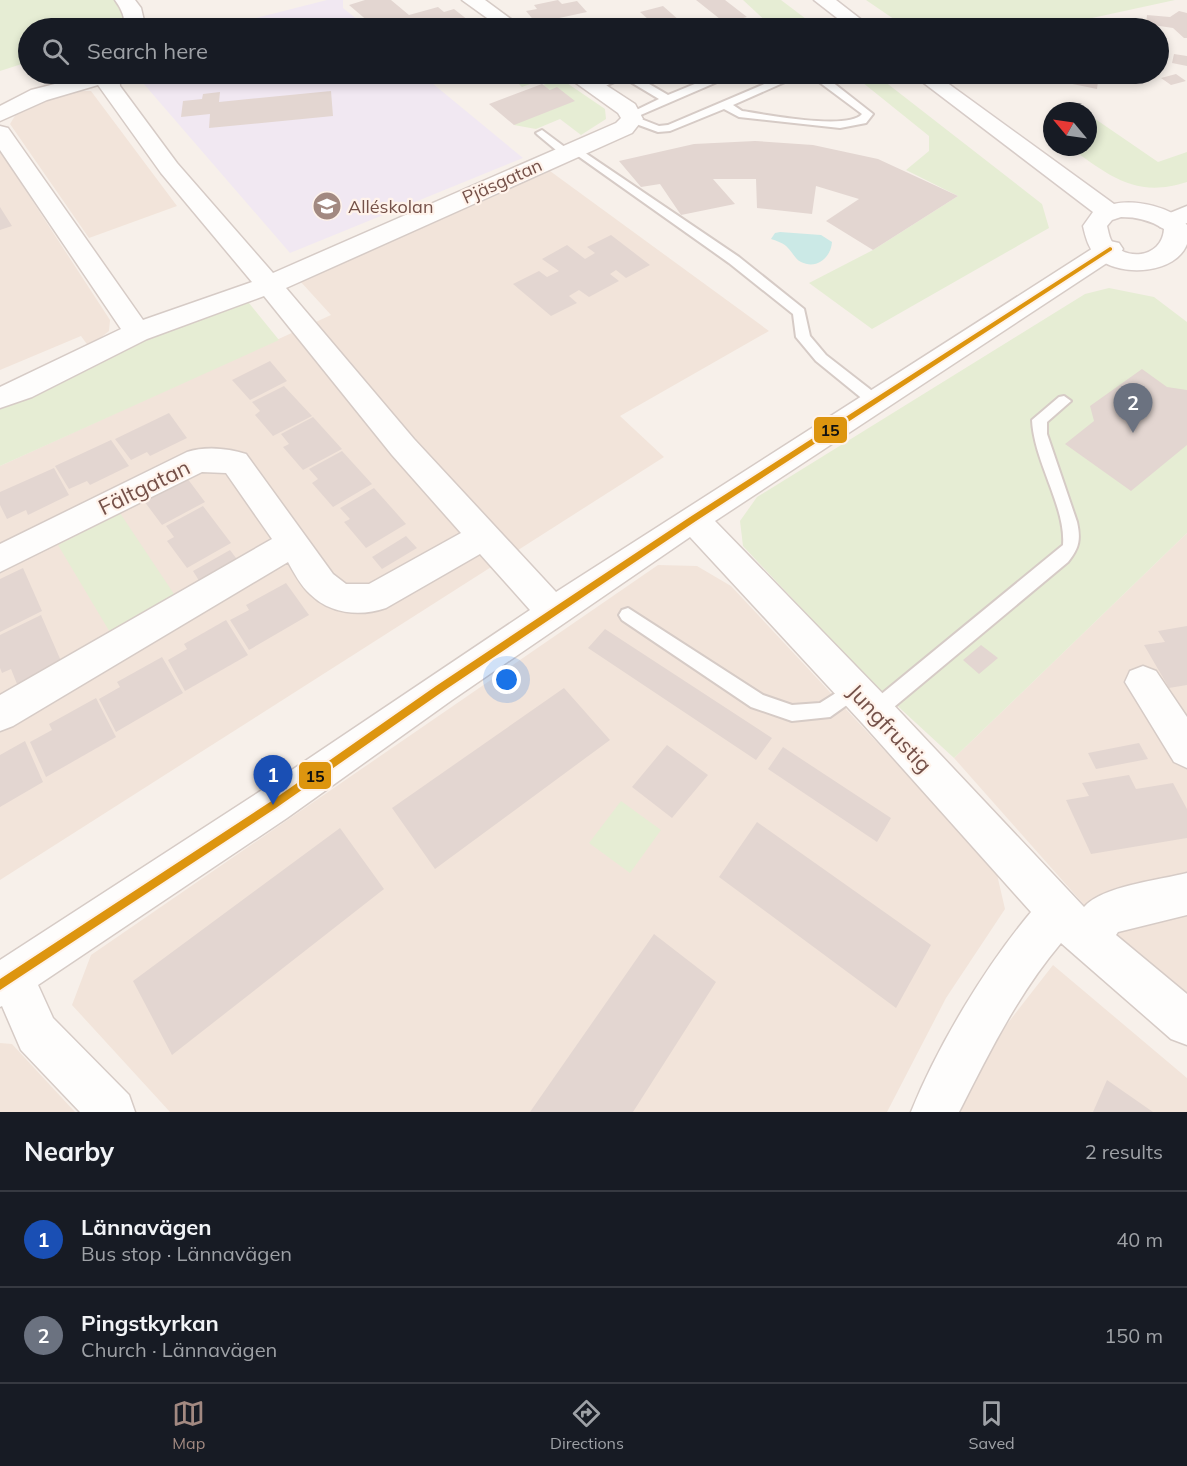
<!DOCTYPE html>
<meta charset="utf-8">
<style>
body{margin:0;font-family:Mulish,sans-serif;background:#20242c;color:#f1f3f6}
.compass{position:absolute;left:1043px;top:102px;width:54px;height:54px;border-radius:50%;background:#171b24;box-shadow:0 3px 9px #0003;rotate:299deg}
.you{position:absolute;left:507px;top:680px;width:21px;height:21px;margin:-15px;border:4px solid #fff;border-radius:50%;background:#1a73e8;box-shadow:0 0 0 9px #1a73e833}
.badge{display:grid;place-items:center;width:39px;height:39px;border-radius:50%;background:#a28981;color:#fff;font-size:20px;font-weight:700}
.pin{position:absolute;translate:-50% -50px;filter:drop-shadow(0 2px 3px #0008)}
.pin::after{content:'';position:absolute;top:32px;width:21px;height:18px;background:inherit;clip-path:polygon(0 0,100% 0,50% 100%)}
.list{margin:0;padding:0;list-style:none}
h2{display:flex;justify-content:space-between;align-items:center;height:78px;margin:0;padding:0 24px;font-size:26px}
h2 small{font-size:20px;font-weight:400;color:#9ea1a6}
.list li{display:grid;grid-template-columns:39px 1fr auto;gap:18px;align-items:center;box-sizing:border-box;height:96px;padding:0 24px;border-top:2px solid #363941}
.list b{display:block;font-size:22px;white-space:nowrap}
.list p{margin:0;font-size:20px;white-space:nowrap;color:#9ea1a6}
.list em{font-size:20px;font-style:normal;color:#9ea1a6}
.icon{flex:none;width:33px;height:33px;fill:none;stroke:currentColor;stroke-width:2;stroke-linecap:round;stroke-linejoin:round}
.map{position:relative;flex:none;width:1187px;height:1112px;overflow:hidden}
.search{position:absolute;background:#171b24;box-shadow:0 3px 9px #0003;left:18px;right:18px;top:18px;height:66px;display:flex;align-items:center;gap:15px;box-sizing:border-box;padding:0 21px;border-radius:33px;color:#9ea1a6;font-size:22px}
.sheet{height:270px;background:#171b24}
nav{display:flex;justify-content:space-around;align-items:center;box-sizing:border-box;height:84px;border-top:2px solid #363941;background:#171b24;font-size:16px;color:#9ea1a6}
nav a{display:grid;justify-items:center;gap:3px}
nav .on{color:#a28981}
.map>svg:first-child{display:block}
</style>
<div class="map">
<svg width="1187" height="1112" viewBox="0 0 1187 1112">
<rect width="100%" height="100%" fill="#f7f0ea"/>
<path fill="#f2e4da" d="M78,91H91L177,206L89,238L10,124L16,114L32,104Z
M0,151L110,320L109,331L89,347L81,336L0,370Z
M550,171L769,331L620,416L664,457L0,880V466L331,315L300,281Z
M1187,533V1001L1125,951L954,758Z
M658,565L697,566L731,586L996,870L1005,909L946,998L887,1112H170L72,1005L91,955Z
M1053,965L1187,1078V1112H960L997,1037Z
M0,1043L12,1044L75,1112H0Z"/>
<path fill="#f1e8f2" d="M327,0H343V8L368,28H217Z
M141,74H421L523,158L290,253L143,83Z"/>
<path fill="#e6edd4" d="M0,0H114L121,12L126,28H28V62L0,71Z
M743,0H781L818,28H773Z
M866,0H1175L1046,28H907Z
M509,74H549L552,76L522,87Z
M852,74H875L1042,204L1049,228L872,329L809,283L873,250L958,196L906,170L929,151V136Z
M561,79L605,109L606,119L581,135L560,119L536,129L514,125L550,90L543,85Z
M1088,114L1158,162L1187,152V182C1135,199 1109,175 1069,147H1088Z
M1109,288L1154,297L1187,322V533L954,758L865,676L743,546L740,521L757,497L1085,294Z
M239,301L249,303L279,340L0,466V407L142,336Z
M120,513L176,597L111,634L58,545Z
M621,801L661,830L630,873L589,843Z"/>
<path fill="#cbe9e6" d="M780,232L821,235L832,242C831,257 817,270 801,262C795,259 793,253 788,248C784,243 777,241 771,239L775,233Z"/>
<path fill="#e3d6d1" d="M365,0H391L409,15L438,7L444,12L454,9L473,24L459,28H376L349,5Z
M558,0L562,4L577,1L587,12L536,23L526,11L537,9L534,5Z
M696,0H725L747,17L725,23Z
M663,6L688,28H658L640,12Z
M1179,11L1187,13V38H1184L1173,28L1146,24L1147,15L1170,17Z
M1174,54L1187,56V66L1172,63Z
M427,74H459L436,82Z
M648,74H688L664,84Z
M1049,74H1099L1097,89L1048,79Z
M1176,74L1186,81L1171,85L1161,78Z
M542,84L550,90L557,87L575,101L514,125L489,104Z
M331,91L333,116L209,128L210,114L181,117L183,101L202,99L203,94L220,92L219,102Z
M755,141L813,145L878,159L958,196L873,250L826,221L859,199L816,186L812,214L757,208L756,179H713L735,204L681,215L660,184L641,187L619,161L694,144Z
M0,207L12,226L0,230Z
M611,235L650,265L626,278L616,270L610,274L619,281L589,297L579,290L569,296L577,303L551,316L513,284L539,271L547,277L559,271L542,259L567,245L585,259L595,253L587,247Z
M270,361L287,381L250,400L232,380Z
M1142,369L1167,387L1187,390V445L1131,491L1065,444L1094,421L1090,406Z
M284,386L312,416L273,436L255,415L260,411L252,402Z
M169,413L187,438L150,456L147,452L131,460L115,439Z
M313,417L342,449L303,470L283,447L289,444L281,434Z
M111,440L129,466L90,485L87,481L69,489L55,466Z
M342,451L372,484L333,507L312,483L318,479L309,469Z
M54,468L69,495L28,515L26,510L7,519L0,505V492Z
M187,478L205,502L162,525L144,501Z
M374,488L406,524L366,548L344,522L350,519L340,508Z
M203,506L231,543L187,568L167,541L174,537L166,526Z
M406,536L417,548L382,569L372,557Z
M230,550L239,562L201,584L193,571Z
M23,568L42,611L0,632V579Z
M286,583L309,615L249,650L230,620L249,610L246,605Z
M41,615L61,661L17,684L11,669L2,673L0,668V635Z
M226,620L248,655L185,691L168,660L187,649L184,644Z
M1187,626V685L1169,688L1144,645L1165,642L1158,631Z
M605,629L772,738L756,760L588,648Z
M981,645L998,658L979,674L963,660Z
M162,657L183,693L116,732L99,699L120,687L117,682Z
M564,688L610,740L435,869L392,808Z
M96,698L116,737L46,777L30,742L52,730L49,724Z
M25,741L43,782L0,807V755Z
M1139,743L1148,759L1096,769L1088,753Z
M667,745L708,775L672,818L632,787Z
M783,747L891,818L877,842L768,769Z
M1129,775L1136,789L1173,783L1187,809V838L1091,854L1066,800L1089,796L1082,783Z
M757,822L931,945L896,1008L719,877Z
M340,828L384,889L172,1055L133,981Z
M654,934L716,982L633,1112H530Z
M1107,1080L1153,1112H1093Z"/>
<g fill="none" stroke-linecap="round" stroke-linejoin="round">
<g stroke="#d6cbc6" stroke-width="4">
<path id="lane" d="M617,74H632L668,95L719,74H732L731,76L636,117L659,126L668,125L788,74H822L873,114L866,123L840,128L739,117L724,109L670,131L658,132L628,121L626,115L659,99L624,78L598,89L594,90L589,87ZM794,78L815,79L862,114C848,131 764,114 742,111L733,105Z
M542,130L570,151V155H562L538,135L536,133Z
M575,146L739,257L804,309L810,336L826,355L880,397L882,401L880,405H870L816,361L796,337L793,314L729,263L571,151L569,149Z
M1064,396L1071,401L1047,422V434L1077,522C1081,540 1079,548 1068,562L882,717L875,719L868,717L866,711L868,705L1063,545C1066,507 1034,462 1032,420L1059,397Z
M628,608L763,695L792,705L820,703L855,681L861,683L864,689L861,695L830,717L792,721L751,707L622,620L619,615L622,610Z"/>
</g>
<g stroke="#d6cbc6" stroke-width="3">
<path id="street" d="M115,0H135L141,8L145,25L143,28H123C127,20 121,8 115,0Z
M462,0H485L523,28H501Z
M94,74H119L120,86L177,163L273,273L616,123L621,118L618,113L569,78L566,74H589L635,104L643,119L632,133L286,288L414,439L556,592L1101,243L1110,241L1119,243L1123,249L1119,255L715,521L888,699L1084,907C1102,886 1160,880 1187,873V915L1118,932L1116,935L1187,994V1045L1171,1039L1061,943C1018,994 989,1053 959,1112H911C938,1045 985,967 1031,912L862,723L690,537L452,700L287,818L38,985L53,1018L129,1095L135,1112H80L21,1050L2,1006L0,1007V960L259,792L530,610L480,554L386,608C360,617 330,614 310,594C301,586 294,573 288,562L13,726L0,731V695L272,539L226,473L202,472L0,572V544L187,452C205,446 228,448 246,454L333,574L346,584H369L461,533L392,455L264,296L147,339L32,397L0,408V387L121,329L0,150V126L8,128L143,320L252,282L161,173L98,85L47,100L0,121V106L31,90Z
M1187,206V223L1169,229L1160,227L1157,222L1160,217Z
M1143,666L1156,671L1187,717V768L1174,762L1125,682L1130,671Z"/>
</g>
<g stroke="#d7ccc8" stroke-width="3">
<path id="secondary" d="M814,0H836L872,28H850Z
M912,74H935L1114,204C1135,199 1173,207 1187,225C1187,230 1187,239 1187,244C1176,274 1121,277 1099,259C1089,250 1086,239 1083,226L1093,212ZM1121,217C1137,217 1150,220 1164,229C1162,260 1121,261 1111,240C1109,236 1108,230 1107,226L1112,220Z"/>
</g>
<use href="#lane" fill="#fefdfc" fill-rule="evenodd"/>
<use href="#street" fill="#fefdfc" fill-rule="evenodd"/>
<use href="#secondary" fill="#fefdfc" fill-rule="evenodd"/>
<g stroke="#fff3eb" stroke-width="4">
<path id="bus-1" d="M1110,247L1112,248V250L696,521L442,692L276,808L0,990V979L270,802L436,686L690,517Z"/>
</g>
<use href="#bus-1" fill="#dd950f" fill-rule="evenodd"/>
</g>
<defs>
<g id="school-disc" transform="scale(1.5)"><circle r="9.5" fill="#a28981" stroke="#fff3eb"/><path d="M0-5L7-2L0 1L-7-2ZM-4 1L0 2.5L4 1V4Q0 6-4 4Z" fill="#fff"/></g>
</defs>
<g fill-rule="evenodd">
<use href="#school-disc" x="327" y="206"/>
</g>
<g text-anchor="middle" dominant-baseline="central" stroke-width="4.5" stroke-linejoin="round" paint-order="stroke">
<g font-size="18" fill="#755149" stroke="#fff3eb">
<text transform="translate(502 181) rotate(-24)">Pjäsgatan</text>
</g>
<g font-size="18" fill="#755149" stroke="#fff3eb" text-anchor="start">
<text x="348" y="206">Alléskolan</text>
</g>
<g font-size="22" fill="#755149" stroke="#fff3eb">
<text transform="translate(144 487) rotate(-26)">Fältgatan</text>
<text transform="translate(890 728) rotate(47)">Jungfrustig</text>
</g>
</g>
<g stroke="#fff3eb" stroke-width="2">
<rect x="813" y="416" width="35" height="28" rx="6" fill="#dd950f"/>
<rect x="298" y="761" width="34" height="29" rx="6" fill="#dd950f"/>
</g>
<g font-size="16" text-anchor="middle" font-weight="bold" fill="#111">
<text x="830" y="436">15</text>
<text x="315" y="782">15</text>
</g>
</svg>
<svg class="compass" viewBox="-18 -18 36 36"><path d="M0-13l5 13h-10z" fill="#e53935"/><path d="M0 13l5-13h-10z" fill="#9ea1a6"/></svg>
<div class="you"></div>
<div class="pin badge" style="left:273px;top:805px;background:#1a4fb4">1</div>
<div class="pin badge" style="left:1133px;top:433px;background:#6b7280">2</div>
<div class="search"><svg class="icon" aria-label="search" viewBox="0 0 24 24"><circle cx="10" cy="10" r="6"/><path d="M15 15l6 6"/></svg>Search here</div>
</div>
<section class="sheet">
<h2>Nearby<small>2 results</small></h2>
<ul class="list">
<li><span class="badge" style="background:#1a4fb4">1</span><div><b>Lännavägen</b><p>Bus stop · Lännavägen</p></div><em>40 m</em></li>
<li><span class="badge" style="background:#6b7280">2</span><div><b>Pingstkyrkan</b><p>Church · Lännavägen</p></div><em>150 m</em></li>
</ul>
</section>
<nav>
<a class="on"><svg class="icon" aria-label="map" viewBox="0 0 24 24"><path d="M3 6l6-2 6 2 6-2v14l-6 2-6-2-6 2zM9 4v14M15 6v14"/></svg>Map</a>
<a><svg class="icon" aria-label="directions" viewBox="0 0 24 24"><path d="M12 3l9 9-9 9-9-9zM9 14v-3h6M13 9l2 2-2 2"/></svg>Directions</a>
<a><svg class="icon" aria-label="saved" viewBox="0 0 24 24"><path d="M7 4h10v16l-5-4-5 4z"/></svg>Saved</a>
</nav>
